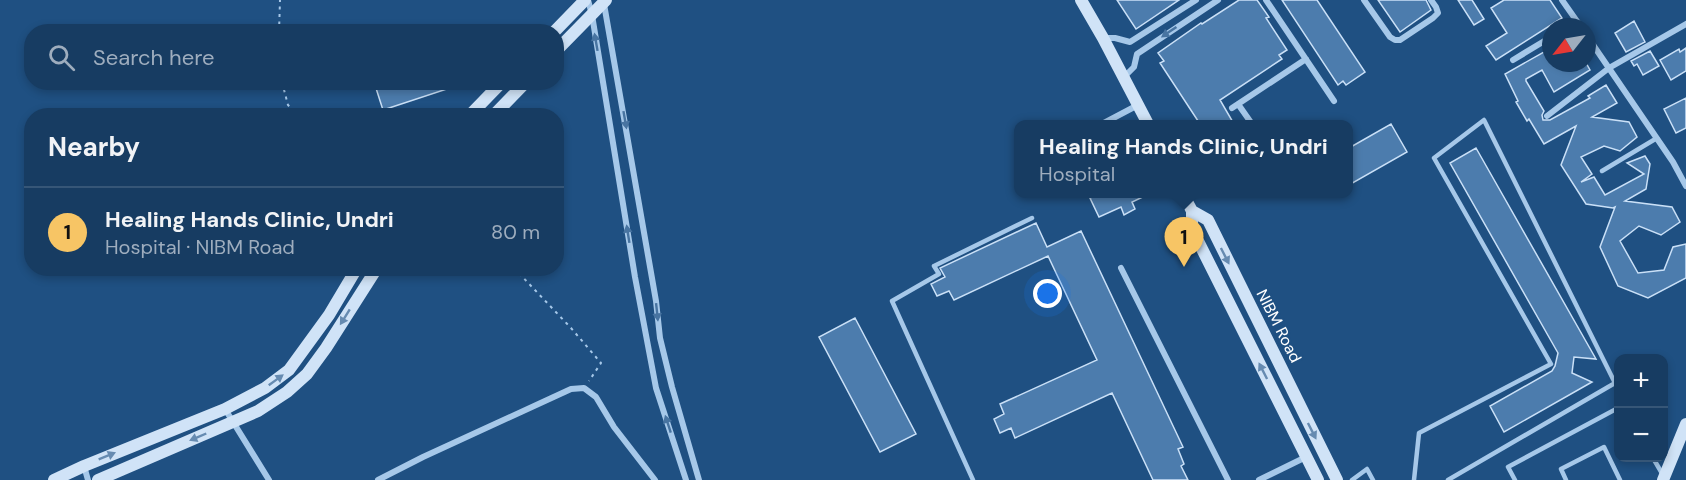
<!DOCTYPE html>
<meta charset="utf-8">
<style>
body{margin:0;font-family:"DM Sans",sans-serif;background:#24476b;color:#f1f3f6}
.controls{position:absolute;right:18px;bottom:18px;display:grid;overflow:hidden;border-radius:12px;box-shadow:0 3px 9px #0003}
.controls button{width:54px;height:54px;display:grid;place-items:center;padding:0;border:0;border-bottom:2px solid #365677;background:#173c62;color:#f1f3f6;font:30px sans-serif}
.compass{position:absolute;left:1542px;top:18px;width:54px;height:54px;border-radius:50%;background:#173c62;box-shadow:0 3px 9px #0003;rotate:239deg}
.you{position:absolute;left:1048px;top:294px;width:21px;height:21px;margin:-15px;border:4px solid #fff;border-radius:50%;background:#1a73e8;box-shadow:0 0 0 9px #1a73e833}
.badge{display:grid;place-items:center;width:39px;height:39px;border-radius:50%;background:#f7c565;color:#111;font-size:20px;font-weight:700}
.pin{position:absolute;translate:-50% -50px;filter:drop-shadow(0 2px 3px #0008)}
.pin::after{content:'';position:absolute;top:32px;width:21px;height:18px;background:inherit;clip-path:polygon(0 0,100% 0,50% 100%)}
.popup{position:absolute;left:1014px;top:120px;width:339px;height:78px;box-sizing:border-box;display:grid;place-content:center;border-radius:12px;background:#173c62;filter:drop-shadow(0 2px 4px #0005);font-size:20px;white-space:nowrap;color:#9eadbe}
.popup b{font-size:22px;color:#f1f3f6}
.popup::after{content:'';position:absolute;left:50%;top:100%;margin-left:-12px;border:12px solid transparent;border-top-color:#173c62}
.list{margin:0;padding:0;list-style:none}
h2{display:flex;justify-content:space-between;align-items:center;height:78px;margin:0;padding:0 24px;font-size:26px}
h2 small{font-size:20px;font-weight:400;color:#9eadbe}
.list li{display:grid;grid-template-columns:39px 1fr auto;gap:18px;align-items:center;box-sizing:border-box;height:90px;padding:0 24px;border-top:2px solid #365677}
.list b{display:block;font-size:22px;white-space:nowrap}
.list p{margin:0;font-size:20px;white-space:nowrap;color:#9eadbe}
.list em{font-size:20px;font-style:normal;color:#9eadbe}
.icon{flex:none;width:33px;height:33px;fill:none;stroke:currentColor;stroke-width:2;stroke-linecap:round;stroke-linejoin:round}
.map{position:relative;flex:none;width:1686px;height:480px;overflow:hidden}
.search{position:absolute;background:#173c62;box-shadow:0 3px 9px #0003;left:24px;top:24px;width:540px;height:66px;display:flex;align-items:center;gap:15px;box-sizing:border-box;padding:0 21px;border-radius:24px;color:#9eadbe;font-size:22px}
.panel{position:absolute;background:#173c62;box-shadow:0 3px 9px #0003;left:24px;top:108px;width:540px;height:168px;border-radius:24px}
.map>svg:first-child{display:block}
</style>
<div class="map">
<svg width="1686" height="480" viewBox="0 0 1686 480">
<rect width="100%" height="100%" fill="#1f5082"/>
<path fill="#4c7cad" stroke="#cae0f7" stroke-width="1.5" d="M1117,0H1179L1136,29Z
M1239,0H1257L1269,17L1266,18L1287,50L1279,55L1282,59L1220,100L1234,124H1200L1160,63L1164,61L1158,53L1201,23L1202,24Z
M1282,0H1317L1365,72L1346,85L1343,81L1338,85Z
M1378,0H1426L1431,10L1400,32Z
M1458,0H1472L1484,19L1474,25Z
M1504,0H1550L1562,18L1496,60L1486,46L1507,33L1491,8Z
M1634,21L1645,42L1626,52L1615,33Z
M1551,48V63H1586L1590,70L1554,92L1542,70L1526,79V81L1544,111L1542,115L1543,120H1550L1590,98L1588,96L1606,85L1617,103L1592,117L1629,122L1637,137L1620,151L1604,146L1581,157L1592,174L1581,182L1594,177L1605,195L1644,174L1627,163L1645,156L1650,164L1646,189L1625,201L1672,207L1680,222L1661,235L1639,226L1620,241L1638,273L1664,270L1673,247L1686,244V278L1648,298L1618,286L1600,247L1615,207L1613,208L1586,204L1561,165L1576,126L1544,144L1529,119L1527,121L1516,102L1518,101L1505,74Z
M1686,48V71L1671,80L1660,60L1679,49L1680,52Z
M1650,51L1659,66L1643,75L1637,64L1634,66L1631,61Z
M374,82H462V84L383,110Z
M1686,98V128L1676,133L1664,109Z
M1391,124L1407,152L1349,185V148Z
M1476,148L1596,359L1574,357L1572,373L1592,382L1504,432L1490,406L1552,371L1555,366L1558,353L1450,163Z
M1099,194H1149L1132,202L1135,209L1124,215L1121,207L1099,217L1090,198Z
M1036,223L1047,247L1081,231L1183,447L1178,449L1184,464L1181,466L1188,480H1153L1112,393L1015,438L1011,428L1000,433L994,419L1004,414L1000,404L1097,360L1048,256L954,300L949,291L937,296L931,284L945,277L940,268Z
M855,318L916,434L880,452L819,337Z"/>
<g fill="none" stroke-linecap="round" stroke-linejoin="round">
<path stroke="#a6c8e9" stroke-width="2" stroke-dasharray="3 4.5" stroke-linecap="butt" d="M279,32L280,0
M282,82L288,105L298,116
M514,268L571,328L601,363L589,381"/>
<path stroke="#a6c8e9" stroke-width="4.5" d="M1602,171L1657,138
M1653,458L1663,475
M973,480L892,301L939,274L934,266L1032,218
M1352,480L1367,469L1373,480
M1414,480L1419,433L1551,364L1434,158L1484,120L1615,383L1448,480
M1515,480L1508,467L1618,408
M1566,480L1561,469L1604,447L1620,480"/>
<path stroke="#a6c8e9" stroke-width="6" d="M588,0L592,15L635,277L656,388L686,480
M1266,0L1334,101
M1364,0L1390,37L1395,40H1400L1433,18L1438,13L1436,7L1431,0
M1562,0L1581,27
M604,4L656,301L660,338L672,387L699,480
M1568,27L1577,22
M1587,36L1673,162L1686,186
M1104,38H1115L1130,42L1196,0
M1513,60L1551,37
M1124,77L1134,67L1137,54L1218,0
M1238,104L1252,124
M1232,108L1306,59
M1547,116L1609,68L1686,24
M1102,124L1138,105
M1121,268L1228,480
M225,409L269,480
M84,466L88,480
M378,480L423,457L571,389L584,388L596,397L614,427L655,480
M1259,480L1306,457"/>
<path stroke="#d0e3f7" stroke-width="12" d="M1081,0L1103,38L1148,124
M554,32L585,0
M556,51L606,0
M469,116L502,82
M493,116L526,82
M1183,194L1192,211L1208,220L1337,480
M1192,211V229L1318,480
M54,480L84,466L225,409L265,388L289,370L329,315L357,268
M98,480L258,411L287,392L307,374L326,348L377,268
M1663,480L1686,424"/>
</g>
<defs><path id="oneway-solid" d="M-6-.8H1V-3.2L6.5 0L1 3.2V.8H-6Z" transform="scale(1.5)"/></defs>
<g fill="#4874a1">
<use href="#oneway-solid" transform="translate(1169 32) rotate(146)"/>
<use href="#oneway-solid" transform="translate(596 42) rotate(-100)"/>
<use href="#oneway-solid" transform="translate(625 120) rotate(80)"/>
<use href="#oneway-solid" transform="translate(628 234) rotate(-99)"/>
<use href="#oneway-solid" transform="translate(657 312) rotate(84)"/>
<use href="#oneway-solid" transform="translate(668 424) rotate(-108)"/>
</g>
<g fill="#668bb1">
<use href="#oneway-solid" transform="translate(1225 256) rotate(63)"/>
<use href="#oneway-solid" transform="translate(345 317) rotate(122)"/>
<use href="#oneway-solid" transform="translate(1263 371) rotate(-117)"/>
<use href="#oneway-solid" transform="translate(276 380) rotate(-36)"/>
<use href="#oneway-solid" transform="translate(1312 431) rotate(63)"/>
<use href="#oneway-solid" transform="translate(198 437) rotate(157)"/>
<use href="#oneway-solid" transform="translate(107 456) rotate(-22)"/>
</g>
<g text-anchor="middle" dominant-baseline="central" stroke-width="4.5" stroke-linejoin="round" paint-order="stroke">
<g font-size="16" fill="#fff" stroke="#1f5082">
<text transform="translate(1279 326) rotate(63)">NIBM Road</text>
</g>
</g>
</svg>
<div class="controls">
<button>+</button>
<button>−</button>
</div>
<svg class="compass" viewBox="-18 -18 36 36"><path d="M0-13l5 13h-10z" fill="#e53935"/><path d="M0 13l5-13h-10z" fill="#9eadbe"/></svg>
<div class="you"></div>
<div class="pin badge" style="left:1184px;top:267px">1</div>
<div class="popup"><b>Healing Hands Clinic, Undri</b>Hospital</div>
<div class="search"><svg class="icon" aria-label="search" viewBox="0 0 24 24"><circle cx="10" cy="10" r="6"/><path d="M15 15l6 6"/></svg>Search here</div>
<section class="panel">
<h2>Nearby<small></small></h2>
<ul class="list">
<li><span class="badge">1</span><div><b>Healing Hands Clinic, Undri</b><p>Hospital · NIBM Road</p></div><em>80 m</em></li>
</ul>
</section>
</div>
